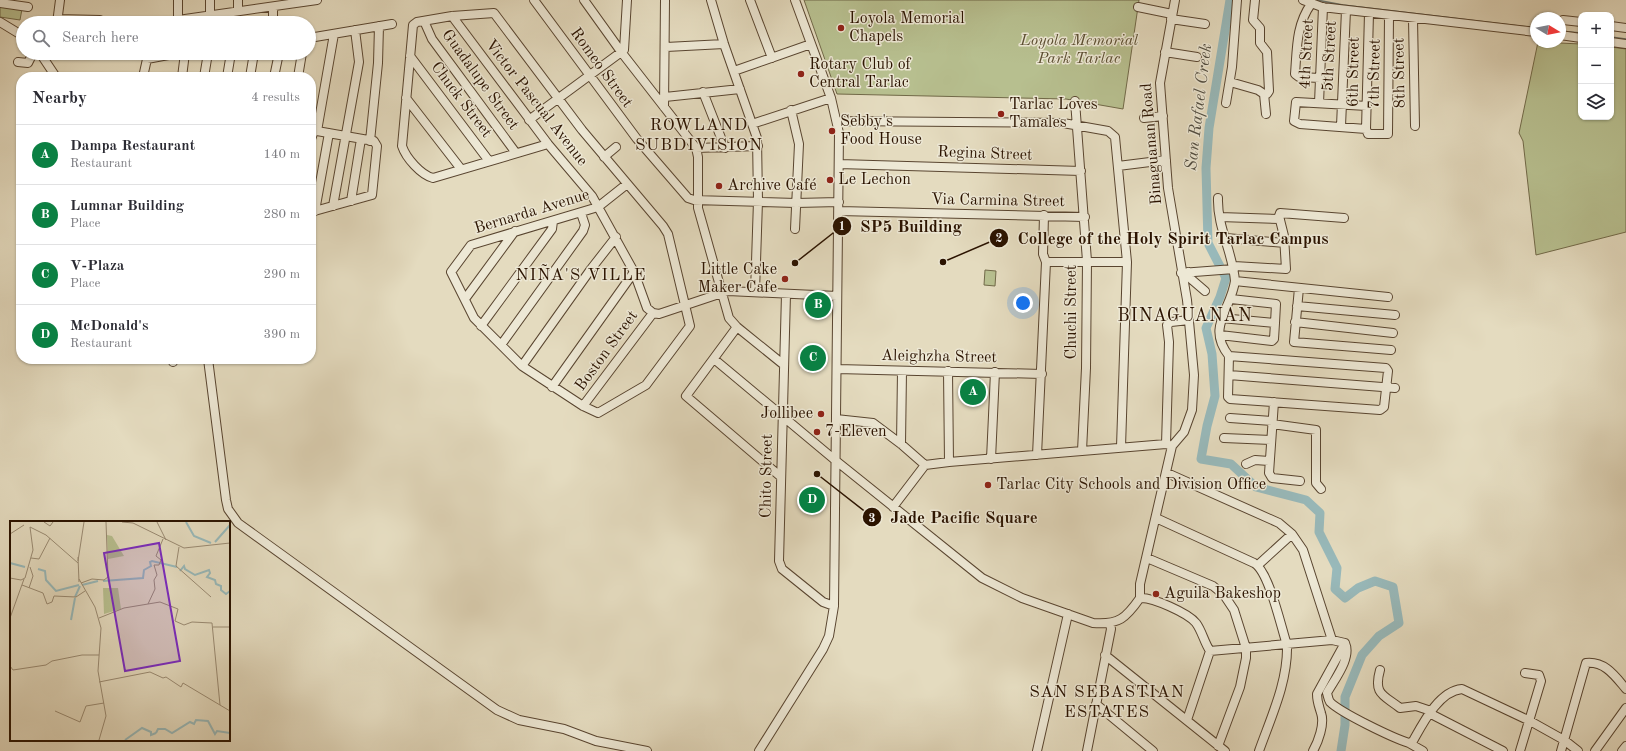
<!DOCTYPE html>
<meta charset="utf-8">
<style>
body{margin:0;font-family:"Old Standard TT",serif;background:#f2f2f3;color:#2b2b33}
.controls{position:absolute;right:12px;top:12px;display:grid;overflow:hidden;border-radius:8px;box-shadow:0 1px 3px #0004}
.controls button{width:36px;height:36px;display:grid;place-items:center;padding:0;border:0;border-bottom:1px solid #e1e1e2;background:#fff;color:#2b2b33;font:20px sans-serif}
.compass{position:absolute;left:1530px;top:12px;width:36px;height:36px;border-radius:50%;background:#fff;box-shadow:0 1px 3px #0004;rotate:100deg}
.you{position:absolute;left:1023px;top:303px;width:14px;height:14px;margin:-10px;border:3px solid #fff;border-radius:50%;background:#1a73e8;box-shadow:0 0 0 6px #1a73e833}
.badge{display:grid;place-items:center;width:26px;height:26px;border-radius:50%;background:#0b8043;color:#fff;font-size:13px;font-weight:700}
.pin{position:absolute;translate:-50% -50%;border:2px solid #fff;box-shadow:0 1px 4px #0006}
.list{margin:0;padding:0;list-style:none}
h2{display:flex;justify-content:space-between;align-items:center;height:52px;margin:0;padding:0 16px;font-size:17px}
h2 small{font-size:13px;font-weight:400;color:#7c7c81}
.list li{display:grid;grid-template-columns:26px 1fr auto;gap:12px;align-items:center;box-sizing:border-box;height:60px;padding:0 16px;border-top:1px solid #e1e1e2}
.list b{display:block;font-size:15px;white-space:nowrap}
.list p{margin:0;font-size:13px;white-space:nowrap;color:#7c7c81}
.list em{font-size:13px;font-style:normal;color:#7c7c81}
.icon{flex:none;width:22px;height:22px;fill:none;stroke:currentColor;stroke-width:2;stroke-linecap:round;stroke-linejoin:round}
.map{position:relative;flex:none;width:1626px;height:751px;overflow:hidden}
.search{position:absolute;background:#fff;box-shadow:0 1px 3px #0004;left:16px;top:16px;width:300px;height:44px;display:flex;align-items:center;gap:10px;box-sizing:border-box;padding:0 14px;border-radius:22px;color:#7c7c81;font-size:15px}
.panel{position:absolute;background:#fff;box-shadow:0 1px 3px #0004;left:16px;top:72px;width:300px;height:292px;border-radius:16px}
.map>svg:first-child{display:block}
</style>
<div class="map">
<svg width="1626" height="751" viewBox="0 0 1626 751">
<rect width="100%" height="100%" fill="#e4dbbf"/>
<filter id="stains"><feTurbulence type="fractalNoise" baseFrequency=".005" numOctaves="4"/><feColorMatrix values="0 0 0 0 .2 0 0 0 0 .09 0 0 0 0 .02 0 0 0 .5 -.17"/></filter>
<radialGradient id="worn" r=".72"><stop offset=".6" stop-color="#630" stop-opacity="0"/><stop offset="1" stop-color="#630" stop-opacity=".3"/></radialGradient>
<path fill="#b7bf8f" stroke="#716948" d="M804,0H1139L1123,109L1066,99L837,94Z
M0,5L22,9L20,20L0,17Z
M1538,42L1581,44V117H1611V47L1626,49V232L1536,255L1523,141L1519,133Z
M985,270L996,271L995,286L984,285Z"/>
<g fill="none" stroke-linecap="round" stroke-linejoin="round">
<path stroke="#6c7770" stroke-width="1.5" d="M1317,0L1343,5L1536,28
M1560,31L1581,33
M1611,37L1626,39"/>
<path stroke="#98b9ba" stroke-width="9" d="M1230,0L1209,128L1206,168L1208,243L1226,278L1220,297L1206,328L1212,354L1215,396L1207,426L1201,459L1231,464L1256,487L1306,500L1320,513L1319,532L1337,568L1335,589L1345,598L1358,588L1375,581L1393,587L1399,623L1379,636L1362,655L1345,697V725L1341,751"/>
<g stroke="#594530" stroke-width="10">
<path id="minor" d="M210,0V15
M238,0V11
M534,0L637,139L688,198L694,200L796,203L839,202
M584,0L622,53L696,148L698,157V208L729,318L737,327L784,365
M711,0L724,44L757,138L758,201L755,292
M750,0L772,58
M1303,0L1322,7L1536,32
M0,3L28,7
M1311,4C1296,25 1297,49 1295,74L1299,77L1320,78
M273,7V23
M1138,7L1172,14
M1369,13L1366,129L1368,134H1388L1389,16
M452,16L548,144L592,196L634,272L647,308L653,313L659,314L728,291L837,296
M58,19L100,20
M1171,19L1205,24
M1413,19L1415,126
M178,20L317,0
M1563,20L1581,22
M424,21L432,39L516,153
M0,22L23,36
M57,23L60,0
M178,23V0
M1611,26L1626,28
M1560,35L1581,38
M309,38L392,24
M1611,42L1626,44
M666,47L724,44
M1165,52L1197,57
M40,53L56,77
M410,56L489,161
M18,62L28,63L33,53
M734,71L811,44
M143,77L147,59L179,53
M182,77L185,53
M204,77L208,53
M227,77L231,53
M250,77L254,53
M274,77L279,53
M298,77L302,53
M1230,82L1258,90L1264,94H1267L1269,91L1267,52L1260,43V28L1253,20L1255,0
M703,92L725,148
M1264,94L1266,114
M665,97L740,89
M406,98L461,169
M1075,101L1087,261L1086,368L1082,451
M1226,103L1232,67L1237,0
M1319,103L1323,7
M664,107L665,0
M791,110L799,144L795,229
M1144,118L1163,116
M529,120L624,50L627,0
M838,121L1063,123L1108,131L1115,137L1127,262L1121,447
M752,124L831,98
M1341,126L1346,10
M1366,129L1300,124L1294,121L1296,102L1367,106
M311,139L314,131H317L334,34
M370,141L378,63L379,26
M548,144L433,178C421,175 406,158 402,146L413,25L417,22L452,16L494,13L582,130L663,226L668,234L690,326L646,385L598,413L583,406L522,366L474,318L451,272L471,245L598,207L627,184
M696,148L758,146
M604,157L616,147
M839,164L1081,171
M1118,166L1166,160
M1218,198C1217,227 1233,253 1235,281L1388,297
M351,201L361,139
M333,206L359,62L355,30
M315,211L329,133
M839,211L1085,217
M311,212L372,195L377,146L374,141L317,131
M1220,217L1279,219
M1226,238L1285,243
M1046,262H1127
M1234,266L1286,269L1284,236L1279,216L1280,213L1344,218
M1188,272L1191,279L1205,291
M1181,273L1234,269
M1299,288L1294,342L1391,350
M786,294L779,561L782,569L823,602L834,606
M465,299L515,231
M1297,306L1395,315
M1221,318L1275,323L1276,304L1231,299
M1295,322L1393,333
M481,326L552,229L553,221
M737,327L686,396L781,477
M1220,335L1272,341L1274,339L1275,323
M501,345L583,231L585,225L581,213
M1229,356L1386,368L1388,371L1384,407L1380,410L1230,399L1228,397Z
M1229,356C1206,327 1231,310 1235,281
M208,359L226,500L228,509L238,523L497,710L519,720L564,729L596,741L647,751
M714,359L835,460L982,578L1022,598L1093,623C1119,625 1126,618 1140,598
M173,362V359
M522,366L591,269L616,237
M837,369L1042,374
M948,371L949,462
M1229,375L1395,388
M552,387L634,272
M1274,402L1269,473L1272,478L1300,481
M583,406L653,313
M1230,418L1272,421
M836,419L873,423L901,444L925,465L949,462L1166,444L1172,446
M1272,424L1316,430V483L1321,489
M1224,438L1271,440
M901,444L902,371
M1166,444L1169,342L1167,325L1171,322L1189,320
M1172,446L1184,432L1192,410L1194,375L1187,300L1168,188L1160,83L1175,0
M1037,455L1046,262L1043,254L1044,215
M991,459L995,372
M1246,464L1255,460L1269,461
M1167,473L1279,523L1292,534L1303,550L1332,640
M893,507L925,465
M1156,518L1254,563C1269,571 1281,627 1287,645C1288,682 1271,717 1259,751
M1147,558L1213,586L1224,595L1234,610L1246,648V658L1240,687L1218,746
M1258,565L1292,534
M1140,598C1152,597 1188,613 1196,623C1202,631 1204,642 1210,651L1332,640L1345,643C1352,658 1334,680 1327,693C1328,696 1328,699 1330,702C1341,713 1393,738 1409,743L1413,741C1423,723 1439,691 1462,689L1530,721L1564,740L1578,751
M1140,598V584L1172,446
M1105,655L1225,751
M1380,670C1373,695 1384,695 1400,708L1416,706L1431,711
M1096,704L1153,751
M1429,713L1503,751
M1187,720L1210,651
M1409,743L1423,751
M759,751L823,649L829,636L834,606L839,133L831,98L795,0
M1037,751L1068,614
M1087,751L1111,629L1110,623
M1313,751C1318,742 1325,724 1321,713C1319,706 1317,702 1317,694L1345,643
M1520,751L1541,681L1539,675L1525,673
M1561,751L1586,663C1605,661 1615,676 1626,689
M1595,751L1626,708
M1622,751L1626,746"/>
</g>
<use href="#minor" stroke="#ede8d5" stroke-width="8"/>
</g>
<g fill="#8f2418" stroke="#ede8d5" stroke-width="1.5">
<circle cx="841" cy="28" r="4"/>
<circle cx="801" cy="74" r="4"/>
<circle cx="1001" cy="114" r="4"/>
<circle cx="832" cy="131" r="4"/>
<circle cx="830" cy="180" r="4"/>
<circle cx="719" cy="186" r="4"/>
<circle cx="785" cy="279" r="4"/>
<circle cx="821" cy="414" r="4"/>
<circle cx="817" cy="432" r="4"/>
<circle cx="988" cy="485" r="4"/>
<circle cx="1156" cy="594" r="4"/>
</g>
<g text-anchor="middle" dominant-baseline="central" stroke-width="3" stroke-linejoin="round" paint-order="stroke">
<g font-size="16" fill="#2b1300" stroke="#ede8d5" text-anchor="start">
<text x="849" y="19">Loyola Memorial<tspan x="849" dy="18">Chapels</tspan></text>
<text x="809" y="65">Rotary Club of<tspan x="809" dy="18">Central Tarlac</tspan></text>
<text x="1009" y="105">Tarlac Loves<tspan x="1009" dy="18">Tamales</tspan></text>
<text x="840" y="122">Sebby's<tspan x="840" dy="18">Food House</tspan></text>
<text x="838" y="180">Le Lechon</text>
<text x="727" y="186">Archive Café</text>
<text x="777" y="270" text-anchor="end">Little Cake<tspan x="777" dy="18">Maker Cafe</tspan></text>
<text x="813" y="414" text-anchor="end">Jollibee</text>
<text x="825" y="432">7-Eleven</text>
<text x="996" y="485">Tarlac City Schools and Division Office</text>
<text x="1164" y="594">Aguila Bakeshop</text>
</g>
<g font-size="16" font-style="italic" fill="#5c4f32" stroke="#ede8d5">
<text x="1079" y="41">Loyola Memorial<tspan x="1079" dy="18">Park Tarlac</tspan></text>
</g>
<g font-size="16" fill="#2b1300" stroke="#ede8d5">
<text transform="translate(1307 54) rotate(-87)">4th Street</text>
<text transform="translate(1330 56) rotate(-87)">5th Street</text>
<text transform="translate(601 68) rotate(54)">Romeo Street</text>
<text transform="translate(1354 72) rotate(-89)">6th Street</text>
<text transform="translate(1400 73) rotate(-91)">8th Street</text>
<text transform="translate(1375 74) rotate(-89)">7th Street</text>
<text transform="translate(480 80) rotate(54)">Guadalupe Street</text>
<text transform="translate(461 100) rotate(53)">Chuck Street</text>
<text transform="translate(536 103) rotate(52)">Victor Pascual Avenue</text>
<text transform="translate(1152 144) rotate(-95)">Binaguanan Road</text>
<text transform="translate(985 154) rotate(2)">Regina Street</text>
<text transform="translate(998 201) rotate(1)">Via Carmina Street</text>
<text transform="translate(532 212) rotate(-17)">Bernarda Avenue</text>
<text transform="translate(1072 312) rotate(-90)">Chuchi Street</text>
<text transform="translate(607 351) rotate(-54)">Boston Street</text>
<text transform="translate(939 357) rotate(1)">Aleighzha Street</text>
<text transform="translate(767 476) rotate(-89)">Chito Street</text>
</g>
<g font-size="17" font-style="italic" fill="#514d41" stroke="#ede8d5">
<text transform="translate(1199 107) rotate(-83)">San Rafael Creek</text>
</g>
<g font-size="17" letter-spacing="1" fill="#2b1300" stroke="#ede8d5">
<text x="699" y="125">ROWLAND<tspan x="699" dy="20">SUBDIVISION</tspan></text>
<text x="581" y="275">NIÑA'S VILLE</text>
<text x="1107" y="692">SAN SEBASTIAN<tspan x="1107" dy="20">ESTATES</tspan></text>
</g>
<g font-size="18" letter-spacing="1" fill="#2b1300" stroke="#ede8d5">
<text x="1185" y="316">BINAGUANAN</text>
</g>
</g>
<g transform="translate(10 521)">
<rect width="220" height="220" fill="#e4dbbf"/>
<path d="M97,14L102,15L114,35L98,38ZM93,67H108L111,88L94,93Z" fill="#b7bf8f"/>
<path fill="none" stroke="#98b9ba" stroke-width="2" d="M176,1L184,15L201,22M205,21L220,4M0,42L15,46M28,48L35,50L36,59L46,70L69,64M170,50L174,45L175,48L185,54L199,49L200,52L197,56L205,59L206,63L211,65V69L216,73L220,70M93,60L133,57L134,49L141,45L140,41L142,40L167,46M72,64L88,60M65,76L70,65M61,99L65,77M146,212L148,208H155L162,212L180,201L184,203L186,199L198,200L205,213L207,210L220,212M115,219L132,207L141,211V214L146,212"/>
<path fill="none" stroke="#9a8b73" stroke-width="1" d="M34,1L40,5L43,1M112,1L123,2L174,27L220,22M147,1L156,19M20,6L36,14L68,42M0,13L14,4M169,26L166,45L201,76M68,36L69,61M21,37L29,38L40,17M68,40L74,1M0,57L11,59L15,57L23,29L20,6M69,58L85,86L91,107L88,150L96,195L89,219M71,62L82,58L94,59L98,56L96,1M12,64L33,72L37,83L42,81L44,75L66,76L75,70M19,67L23,55L20,46M138,83L145,68L144,59L147,54L144,44H149L151,39L146,35L153,18M0,97L14,58M89,97L114,87L150,81L168,88L165,100L174,104L182,101L202,102L210,184M203,106H220M0,145L3,149L36,144L42,140L72,134H89M89,161L140,151L153,157L156,156L171,166L173,162L220,190M45,190L70,201L76,185L94,182"/>
<path fill="#7b2cbf" fill-opacity="0.15" stroke="#7b2cbf" stroke-width="2" d="M149,22L170,140L115,150L94,32Z"/>
<rect width="220" height="220" fill="none" stroke="#2b1300" stroke-width="2"/>
</g>
<path fill="none" stroke="#2b1300" stroke-width="1.5" d="M795 263L842 226M943 262L999 238M817 474L872 517"/>
<g fill="#2b1300" stroke="#ede8d5" stroke-width="1.5">
<circle cx="795" cy="263" r="4"/>
<circle cx="943" cy="262" r="4"/>
<circle cx="817" cy="474" r="4"/>
<circle cx="842" cy="226" r="10"/>
<circle cx="999" cy="238" r="10"/>
<circle cx="872" cy="517" r="10"/>
</g>
<g font-size="12" text-anchor="middle" font-weight="bold" fill="#fff">
<text x="842" y="230">1</text>
<text x="999" y="242">2</text>
<text x="872" y="522">3</text>
</g>
<g font-size="17" text-anchor="middle" font-weight="bold" fill="#2b1300" stroke="#ede8d5" stroke-width="3" stroke-linejoin="round" paint-order="stroke">
<text x="911" y="232">SP5 Building</text>
<text x="1173" y="244">College of the Holy Spirit Tarlac Campus</text>
<text x="964" y="523">Jade Pacific Square</text>
</g>
<rect width="100%" height="100%" filter="url(#stains)"/>
<rect width="100%" height="100%" fill="url(#worn)"/>
</svg>
<div class="controls">
<button>+</button>
<button>−</button>
<button><svg class="icon" aria-label="layers" viewBox="0 0 24 24"><path d="M12 4l9 5-9 5-9-5zM3 14l9 5 9-5"/></svg></button>
</div>
<svg class="compass" viewBox="-18 -18 36 36"><path d="M0-13l5 13h-10z" fill="#e53935"/><path d="M0 13l5-13h-10z" fill="#7c7c81"/></svg>
<div class="you"></div>
<div class="pin badge" style="left:973px;top:392px">A</div>
<div class="pin badge" style="left:818px;top:305px">B</div>
<div class="pin badge" style="left:813px;top:358px">C</div>
<div class="pin badge" style="left:812px;top:500px">D</div>
<div class="search"><svg class="icon" aria-label="search" viewBox="0 0 24 24"><circle cx="10" cy="10" r="6"/><path d="M15 15l6 6"/></svg>Search here</div>
<section class="panel">
<h2>Nearby<small>4 results</small></h2>
<ul class="list">
<li><span class="badge">A</span><div><b>Dampa Restaurant</b><p>Restaurant</p></div><em>140 m</em></li>
<li><span class="badge">B</span><div><b>Lumnar Building</b><p>Place</p></div><em>280 m</em></li>
<li><span class="badge">C</span><div><b>V-Plaza</b><p>Place</p></div><em>290 m</em></li>
<li><span class="badge">D</span><div><b>McDonald's</b><p>Restaurant</p></div><em>390 m</em></li>
</ul>
</section>
</div>
